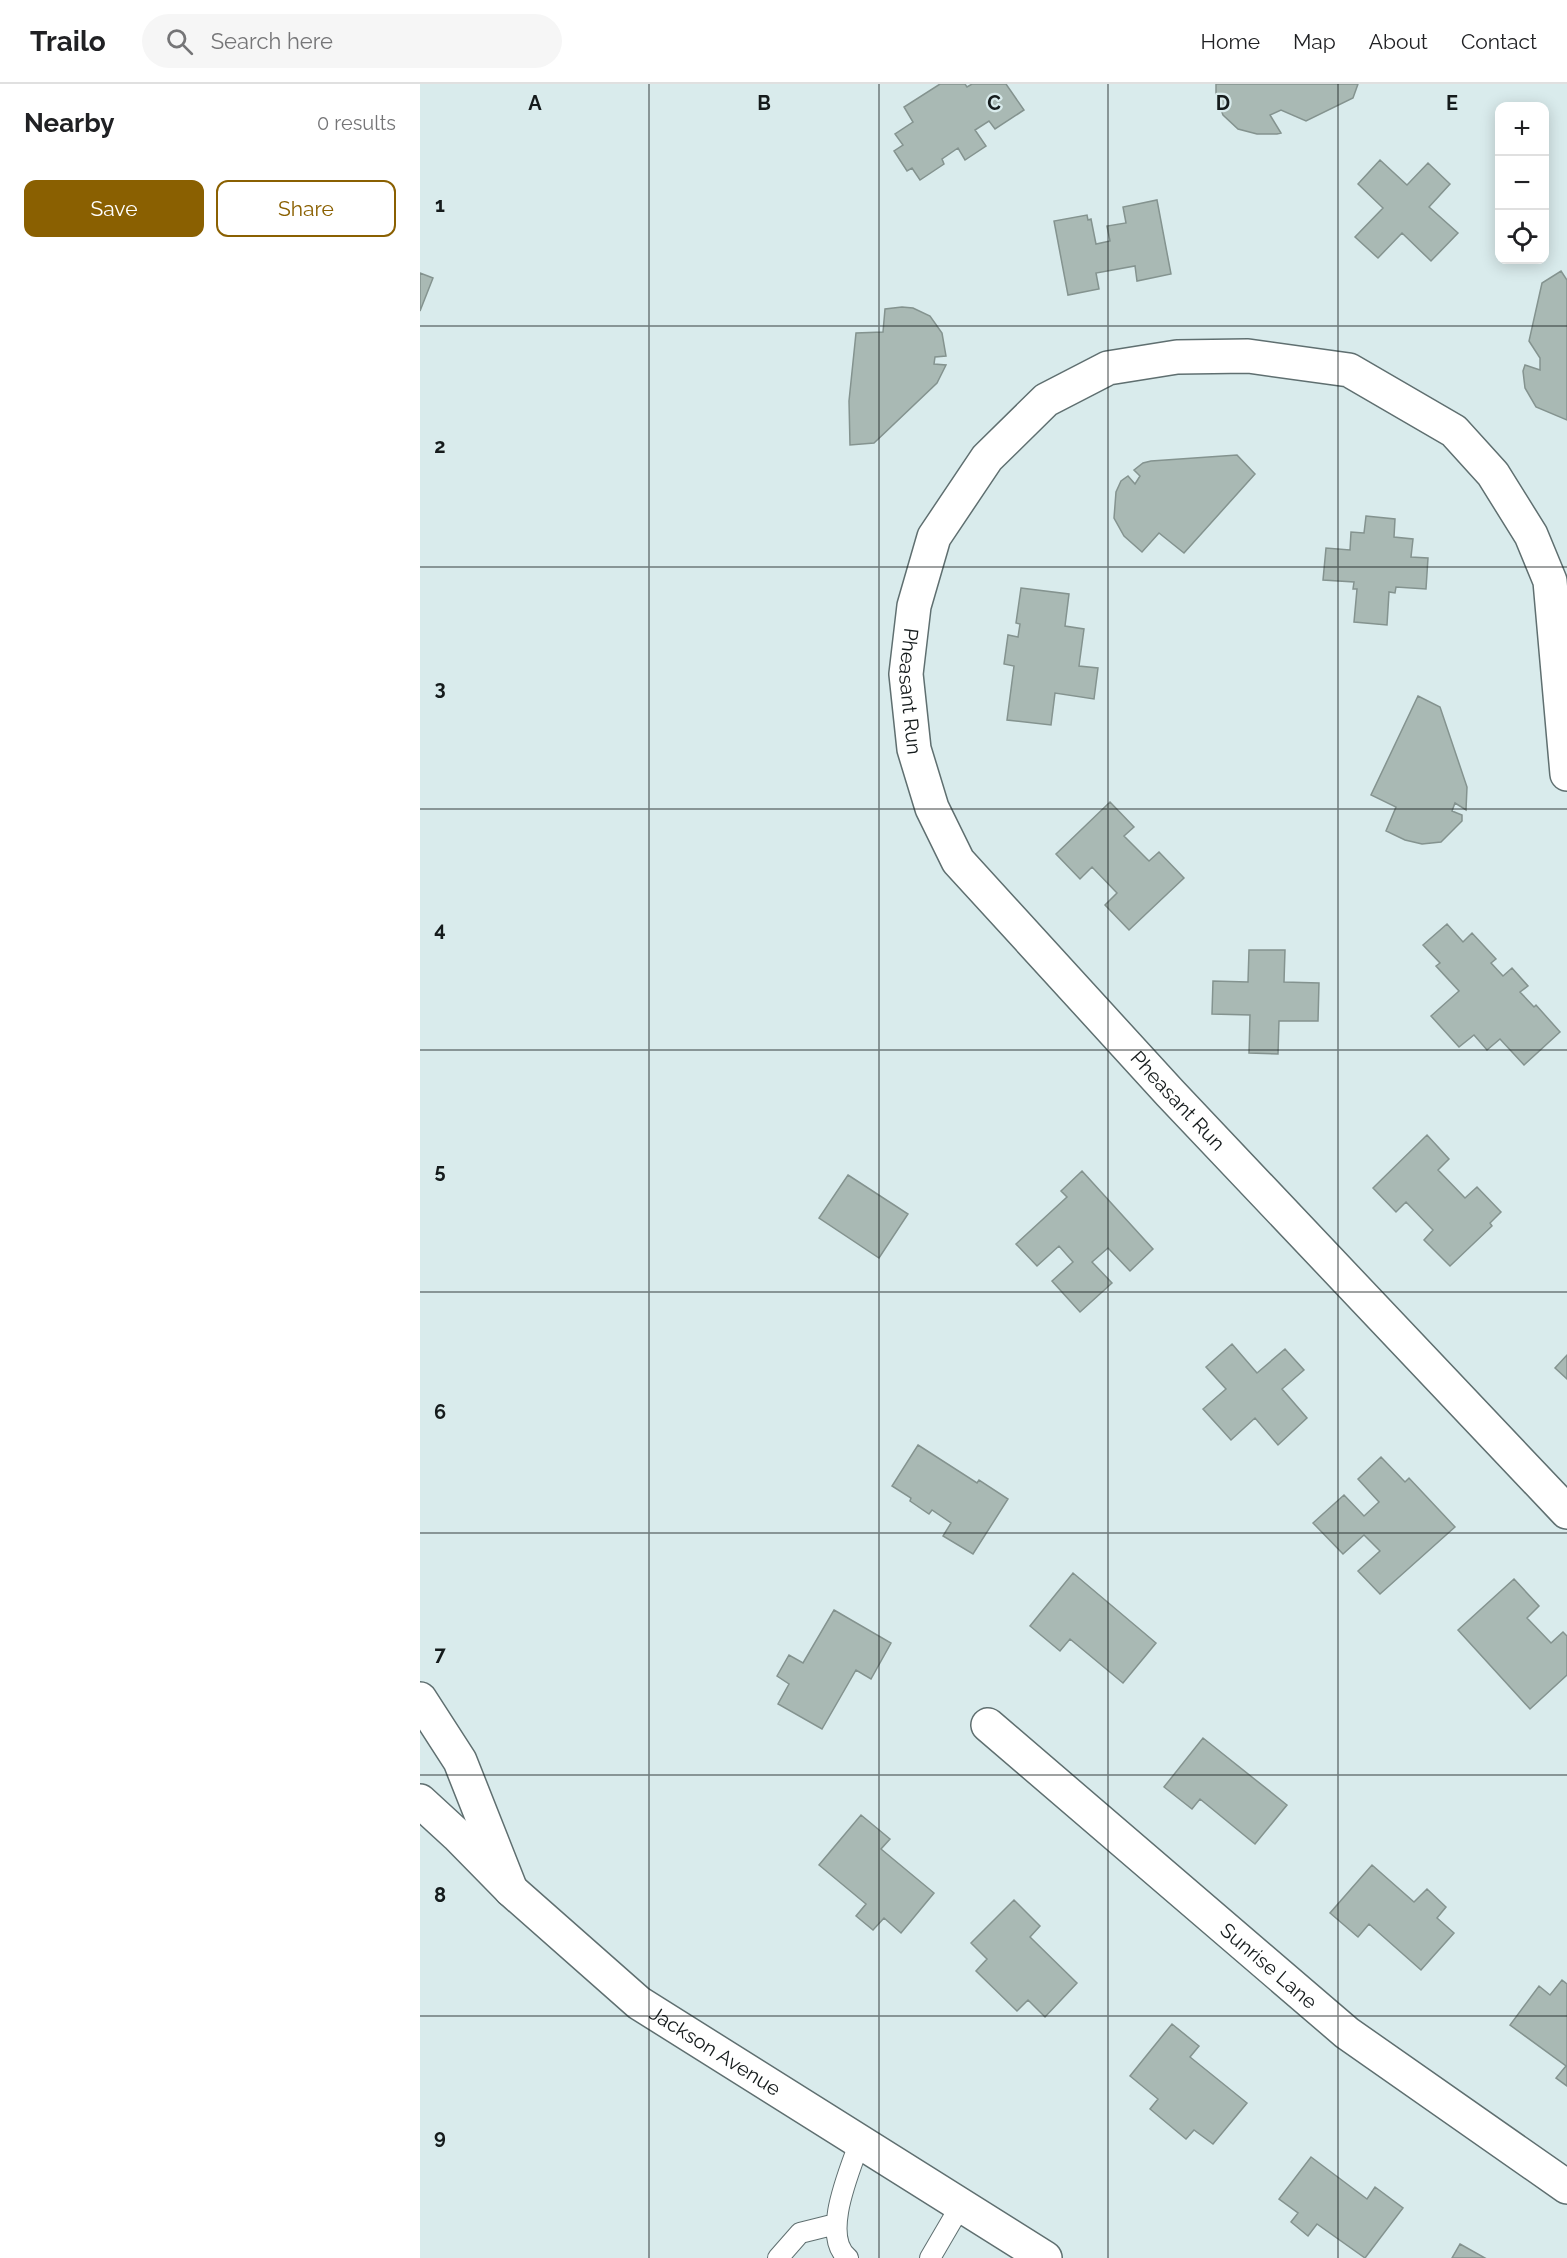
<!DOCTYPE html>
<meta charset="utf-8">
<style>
body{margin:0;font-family:Raleway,sans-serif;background:#f6f6f6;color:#202124}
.controls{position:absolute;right:18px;top:18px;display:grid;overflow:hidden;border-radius:12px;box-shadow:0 3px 15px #0003}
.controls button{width:54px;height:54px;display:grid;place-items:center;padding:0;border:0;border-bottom:2px solid #e0e0e0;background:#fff;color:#202124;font:30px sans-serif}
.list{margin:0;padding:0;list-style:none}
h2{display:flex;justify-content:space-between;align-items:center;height:78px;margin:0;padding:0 24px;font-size:26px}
h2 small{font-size:20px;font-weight:400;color:#757577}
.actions{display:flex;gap:12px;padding:18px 24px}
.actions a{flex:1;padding:14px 0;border:2px solid #8a6001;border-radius:12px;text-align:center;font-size:21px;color:#8a6001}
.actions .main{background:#8a6001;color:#fff}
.icon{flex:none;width:33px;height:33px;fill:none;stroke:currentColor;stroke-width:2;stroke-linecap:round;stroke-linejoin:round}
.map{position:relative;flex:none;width:1147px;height:2174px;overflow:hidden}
header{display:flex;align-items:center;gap:36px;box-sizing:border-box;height:84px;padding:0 30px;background:#fff;border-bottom:2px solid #e0e0e0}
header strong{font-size:28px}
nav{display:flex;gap:33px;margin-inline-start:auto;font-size:21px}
.search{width:420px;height:54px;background:#f6f6f6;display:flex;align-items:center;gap:15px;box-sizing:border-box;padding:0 21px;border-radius:33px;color:#757577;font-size:22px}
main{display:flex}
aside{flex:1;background:#fff}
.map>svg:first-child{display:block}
</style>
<header>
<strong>Trailo</strong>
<div class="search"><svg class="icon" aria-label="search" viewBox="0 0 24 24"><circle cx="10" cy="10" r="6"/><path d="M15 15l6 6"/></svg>Search here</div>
<nav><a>Home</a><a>Map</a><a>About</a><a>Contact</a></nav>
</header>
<main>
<aside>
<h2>Nearby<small>0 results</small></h2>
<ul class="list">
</ul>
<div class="actions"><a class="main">Save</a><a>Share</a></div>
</aside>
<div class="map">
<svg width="1147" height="2174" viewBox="0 0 1147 2174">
<rect width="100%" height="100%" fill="#d9ebec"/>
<path fill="#a9b9b4" stroke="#84938f" stroke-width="1.5" d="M520,0H545L547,3L552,0H586L604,26L575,45L569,37L555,46L566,62L545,76L538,64L522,75L524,80L500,96L492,84L487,87L474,67L483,61L475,50L493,38L484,23Z
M796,0H938L933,14L886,37L861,26L850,31L861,49L857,50H837L818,45L803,31L796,12Z
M960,76L987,101L1008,79L1030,100L1009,123L1038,149L1011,177L982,149L958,174L935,153L963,124L938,100Z
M737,116L751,190L717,197L715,182L676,189L679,205L648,211L634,137L667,131L668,136L671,135L676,160L690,157L687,142L706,139L703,123Z
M1141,187L1147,196V336L1116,323L1105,304L1103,287L1105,281L1120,286V274L1109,257L1122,199Z
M0,189L13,194L0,227Z
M482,223L493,224L510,232L522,249L526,272L515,273L514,280L526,281L517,299L454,359L430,361L429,317L436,249L463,248L465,225Z
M817,371L835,390L764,469L739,449L722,468L704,452L694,434L696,408L701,397L708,392L715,400L720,392L714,386L723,379L731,377Z
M946,432L975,435L974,453L993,455L991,473L1008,474L1006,505L976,503L975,509L969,508L967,541L934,538L937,505H933L934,498L903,496L906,464L930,466L931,448L944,449Z
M601,504L649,510L645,542L664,545L659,582L678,584L674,615L635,609L631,641L587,636L594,582L584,580L588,551L598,553L600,540L596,539Z
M998,612L1020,623L1047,703L1046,726L1035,719L1032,727L1042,731V737L1021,758L1002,760L985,756L966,747L976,723L951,711Z
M690,718L714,743L704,752L729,777L739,768L764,794L709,846L685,821L697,809L672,783L660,795L636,770Z
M1027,840L1043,858L1052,849L1076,875L1071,879L1083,892L1092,884L1108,902L1100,908L1114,923L1116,921L1140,948L1104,981L1080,955L1067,966L1054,951L1039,963L1011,932L1039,907L1016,882L1020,879L1003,861Z
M829,866H865L864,898L899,899L898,937H859L858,970L829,969L830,931L792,930L793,897L828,898Z
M1007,1051L1029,1075L1018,1086L1045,1114L1057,1103L1081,1128L1070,1139L1072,1142L1030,1182L1004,1156L1013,1146L986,1118L976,1128L953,1104Z
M662,1087L733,1165L710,1187L688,1164L672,1178L692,1199L660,1228L632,1197L653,1178L639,1162L617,1182L596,1160L647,1113L641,1107Z
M428,1091L488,1130L459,1174L399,1134Z
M812,1260L837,1289L865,1265L884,1286L862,1305L887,1334L858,1361L835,1334L811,1356L783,1325L806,1305L786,1283Z
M1147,1271V1295L1135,1284Z
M498,1361L557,1399L559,1396L588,1415L553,1470L523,1452L531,1439L512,1426L509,1430L490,1417L491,1414L472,1402Z
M961,1373L985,1398L989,1394L1035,1443L960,1510L938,1487L960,1467L944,1451L923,1470L893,1439L924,1411L944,1432L959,1418L938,1395Z
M653,1489L736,1559L703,1599L650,1555L640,1567L610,1542Z
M1094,1495L1119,1522L1107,1534L1131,1559L1143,1548L1147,1552V1591L1110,1625L1038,1546Z
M414,1526L471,1559L451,1595L436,1586L402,1645L358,1620L369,1600L357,1592L369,1571L383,1579Z
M783,1654L867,1721L835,1760L780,1715L772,1725L744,1703Z
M441,1731L470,1755L461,1765L514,1809L481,1849L464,1834L453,1846L436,1832L446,1820L399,1781Z
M952,1781L994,1818L1007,1805L1026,1823L1017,1834L1034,1849L1001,1886L949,1840L938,1853L910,1829Z
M594,1816L620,1842L610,1853L657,1899L625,1933L608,1916L597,1927L556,1887L567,1875L551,1859Z
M1142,1896L1147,1900V2002L1136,1994L1146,1982L1090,1941L1119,1902L1130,1911Z
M752,1940L779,1962L770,1973L827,2019L793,2060L774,2046L766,2055L730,2025L738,2015L710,1992Z
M891,2073L947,2115L955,2103L983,2124L945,2174L897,2140L888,2152L871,2138L878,2129L859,2115Z
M1040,2160L1065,2174H1032Z"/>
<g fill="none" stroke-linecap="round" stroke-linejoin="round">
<g stroke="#5f6f70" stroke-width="22">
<path id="service" d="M358,2174L380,2149L416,2140
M428,2174C400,2152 431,2084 440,2057
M510,2174L541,2121"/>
</g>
<g stroke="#5f6f70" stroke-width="36">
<g id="minor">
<path id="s1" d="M1147,690L1130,497L1111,451L1073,390L1034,347L929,286L828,272L757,273L688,284L626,316L567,374L514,453L494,522L486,590L494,665L512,724L538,777L750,1009L1147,1428"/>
<path d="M0,1615L40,1677L91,1806"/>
<path id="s2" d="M568,1641L927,1949L1147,2103"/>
</g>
</g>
<g stroke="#5f6f70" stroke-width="36">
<g id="secondary">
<path id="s3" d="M0,1717L37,1751L91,1806L219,1919L625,2174"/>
</g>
</g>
<use href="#service" stroke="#fff" stroke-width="20"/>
<use href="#minor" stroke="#fff" stroke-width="33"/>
<use href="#secondary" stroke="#fff" stroke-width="33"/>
</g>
<path fill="none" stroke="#151b1c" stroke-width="1.5" stroke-opacity="0.55" d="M229,0V2174M459,0V2174M688,0V2174M918,0V2174M0,242H1147M0,483H1147M0,725H1147M0,966H1147M0,1208H1147M0,1449H1147M0,1691H1147M0,1932H1147"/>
<g text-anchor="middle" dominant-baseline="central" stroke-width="4.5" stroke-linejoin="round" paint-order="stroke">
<g font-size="20" fill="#151b1c" stroke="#d9ebec">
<text stroke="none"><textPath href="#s1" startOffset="1143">Pheasant Run</textPath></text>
<text stroke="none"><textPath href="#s1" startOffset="1647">Pheasant Run</textPath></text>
<text stroke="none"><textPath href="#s2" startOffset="370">Sunrise Lane</textPath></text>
<text stroke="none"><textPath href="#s3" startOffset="388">Jackson Avenue</textPath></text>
</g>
</g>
<g font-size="20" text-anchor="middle" font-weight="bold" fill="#151b1c" stroke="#d9ebec" stroke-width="4.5" stroke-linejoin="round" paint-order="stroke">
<text x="115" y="26">A</text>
<text x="344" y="26">B</text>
<text x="574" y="26">C</text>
<text x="803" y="26">D</text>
<text x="1032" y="26">E</text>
<text x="20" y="128">1</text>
<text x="20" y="369">2</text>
<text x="20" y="611">3</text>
<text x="20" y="852">4</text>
<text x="20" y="1094">5</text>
<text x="20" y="1335">6</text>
<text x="20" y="1577">7</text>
<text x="20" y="1818">8</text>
<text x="20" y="2060">9</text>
</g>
</svg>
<div class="controls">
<button>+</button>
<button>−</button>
<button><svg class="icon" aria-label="locate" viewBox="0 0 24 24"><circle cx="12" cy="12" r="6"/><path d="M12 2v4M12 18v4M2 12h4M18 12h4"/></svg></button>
</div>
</div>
</main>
